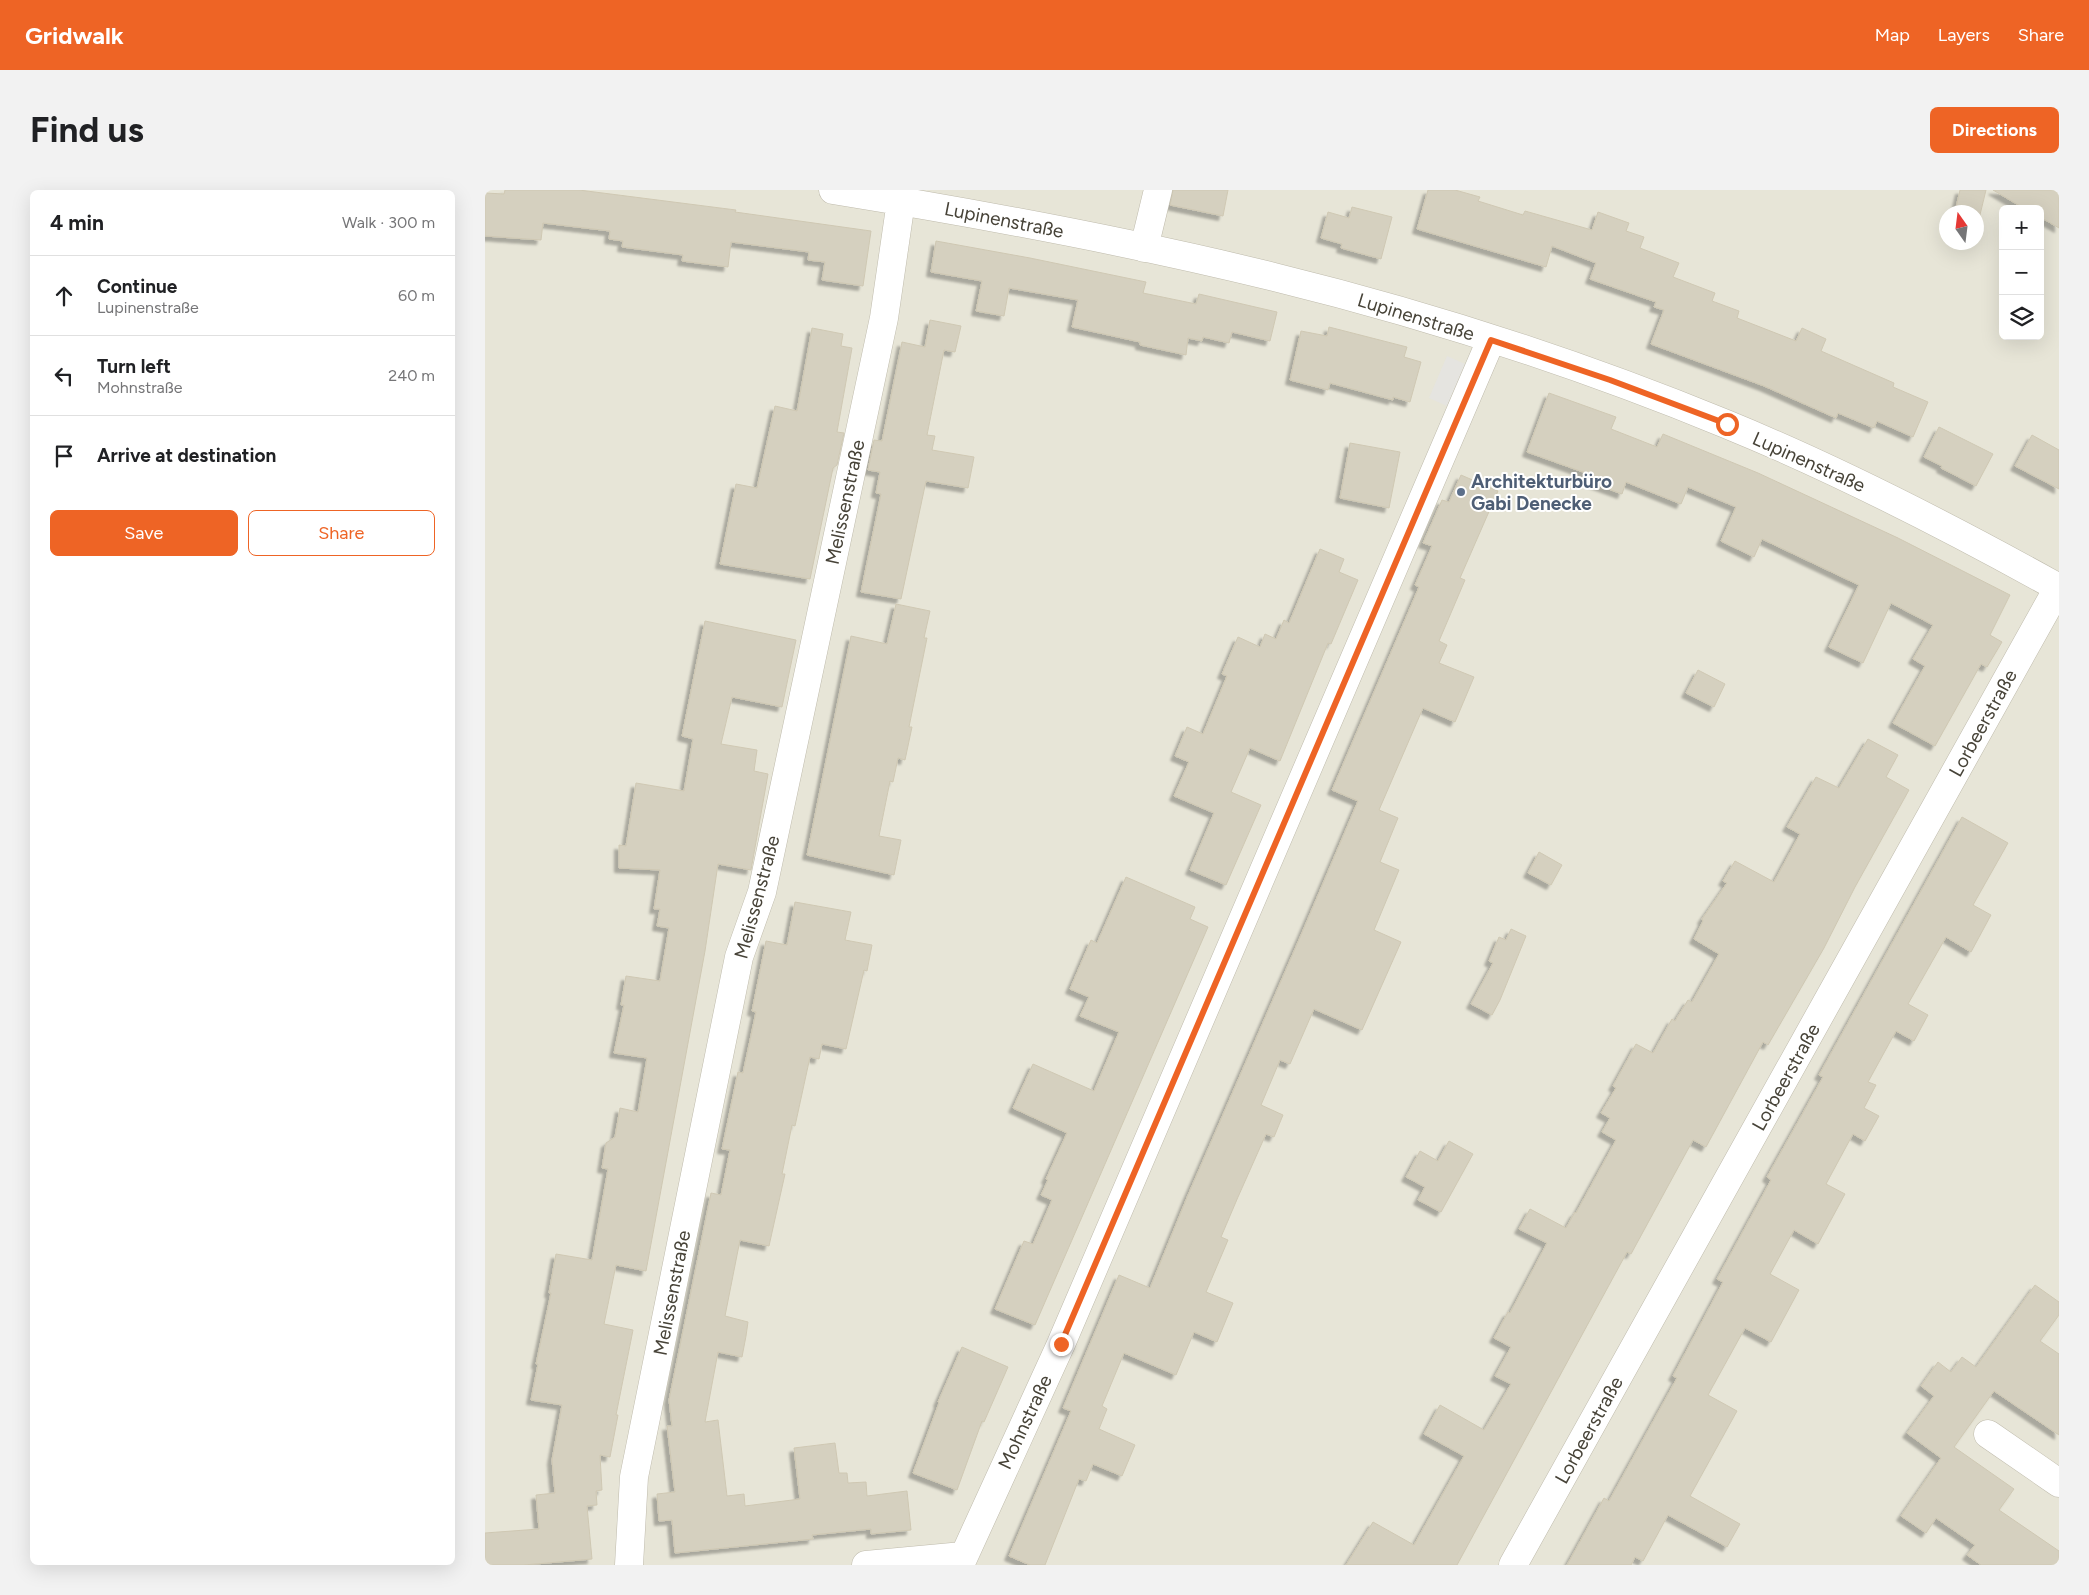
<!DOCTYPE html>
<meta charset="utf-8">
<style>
body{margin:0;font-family:Figtree,sans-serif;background:#f2f2f2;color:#202124}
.controls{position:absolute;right:15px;top:15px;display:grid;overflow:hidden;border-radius:8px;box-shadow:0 5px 20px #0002}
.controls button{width:45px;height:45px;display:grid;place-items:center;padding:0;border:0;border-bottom:1px solid #e0e0e0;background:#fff;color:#202124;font:25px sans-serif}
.compass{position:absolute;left:1454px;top:15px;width:45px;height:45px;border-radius:50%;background:#fff;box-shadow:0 5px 20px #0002;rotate:346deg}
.stop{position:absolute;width:15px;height:15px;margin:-11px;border:4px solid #ee6425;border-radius:50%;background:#fff}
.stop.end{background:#ee6425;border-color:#fff;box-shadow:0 1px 5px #0008}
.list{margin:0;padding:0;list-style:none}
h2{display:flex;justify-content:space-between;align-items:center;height:65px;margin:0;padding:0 20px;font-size:21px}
h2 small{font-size:16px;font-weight:400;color:#757577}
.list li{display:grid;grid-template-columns:32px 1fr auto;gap:15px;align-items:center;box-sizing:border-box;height:80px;padding:0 20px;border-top:1px solid #e0e0e0}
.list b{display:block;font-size:19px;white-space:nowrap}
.list p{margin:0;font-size:16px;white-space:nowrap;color:#757577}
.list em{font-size:16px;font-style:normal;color:#757577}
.actions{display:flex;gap:10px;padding:15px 20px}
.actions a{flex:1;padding:11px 0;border:1px solid #ee6425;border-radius:8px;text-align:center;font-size:18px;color:#ee6425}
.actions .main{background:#ee6425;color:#fff}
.icon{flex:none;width:28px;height:28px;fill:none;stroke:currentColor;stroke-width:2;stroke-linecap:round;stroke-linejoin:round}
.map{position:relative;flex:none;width:1574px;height:1375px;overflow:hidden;border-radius:8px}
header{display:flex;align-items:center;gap:30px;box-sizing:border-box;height:70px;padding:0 25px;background:#ee6425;color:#fff}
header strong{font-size:24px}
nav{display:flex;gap:28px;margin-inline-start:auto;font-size:18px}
.intro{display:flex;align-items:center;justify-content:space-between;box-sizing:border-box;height:120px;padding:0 30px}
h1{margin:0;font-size:35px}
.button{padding:12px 22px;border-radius:8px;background:#ee6425;color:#fff;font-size:18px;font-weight:700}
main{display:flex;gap:30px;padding:0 30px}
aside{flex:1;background:#fff;border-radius:8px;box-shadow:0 5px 20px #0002}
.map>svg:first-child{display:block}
</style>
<header>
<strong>Gridwalk</strong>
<nav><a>Map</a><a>Layers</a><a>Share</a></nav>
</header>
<div class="intro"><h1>Find us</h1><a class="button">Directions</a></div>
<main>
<aside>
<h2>4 min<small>Walk · 300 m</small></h2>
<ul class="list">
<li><svg class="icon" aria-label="ahead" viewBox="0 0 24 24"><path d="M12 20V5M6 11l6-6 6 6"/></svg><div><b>Continue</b><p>Lupinenstraße</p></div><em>60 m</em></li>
<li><svg class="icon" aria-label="left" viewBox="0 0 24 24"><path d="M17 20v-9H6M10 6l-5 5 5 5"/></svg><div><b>Turn left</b><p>Mohnstraße</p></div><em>240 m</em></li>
<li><svg class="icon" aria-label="arrive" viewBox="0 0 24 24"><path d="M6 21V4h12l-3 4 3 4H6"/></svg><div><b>Arrive at destination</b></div></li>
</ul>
<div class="actions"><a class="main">Save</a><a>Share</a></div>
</aside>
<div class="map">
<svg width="1574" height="1375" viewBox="0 0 1574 1375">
<defs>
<filter id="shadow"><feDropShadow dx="-4.5" dy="4.5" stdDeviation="1" flood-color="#0004"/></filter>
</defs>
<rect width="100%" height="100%" fill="#f4f2e9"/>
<path fill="#e7e5d7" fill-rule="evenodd" d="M0,0H1574V1375H0ZM1518,19H1555V146H1518ZM1462,22H1492V52H1462Z"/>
<path fill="#e5e4e0" d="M962,166L980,174L962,216L944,208Z"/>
<path fill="#d5d0bf" stroke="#cfc8b3" filter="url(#shadow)" d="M20,0H94L251,20L250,22L386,41L378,96L337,90L340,72L323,70L324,62L246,52L243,77L197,71L198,65L137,57L138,51L124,49L125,41L58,33L56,50L0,46V3L19,4Z
M688,0H743L738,26L685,15Z
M943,0H970L995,7L993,11L1038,25L1040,21L1107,40L1113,22L1144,33L1141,41L1159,47L1155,58L1194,73L1188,87L1230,103L1227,111L1254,121L1252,128L1311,151L1317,138L1341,149L1336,161L1409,193L1408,197L1443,212L1428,247L1392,231L1389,238L1353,223L1351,228L1279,196L1166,154L1179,120L1169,117L1171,112L1105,89L1111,73L1067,56L1061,77L932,39Z
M1475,0H1501L1493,33L1492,32V22H1470Z
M1508,0H1574V38L1555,27V19H1540Z
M867,17L907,27L896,69L856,58L857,54L836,48L843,22L864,28Z
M451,51L545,68L661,92L658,103L711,114L714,104L792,122L785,151L747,142L744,153L718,147L717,151L703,148L701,165L655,155V152L587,137L593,110L524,98L519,126L491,121L497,91L446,82Z
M445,130L476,136L470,162L459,160L442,245L450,246L447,260L489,267L483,298L441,291L416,409L376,402L396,304L391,303L395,282L383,280L389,250L397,251L417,152L440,157Z
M844,137L922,157L919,167L936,172L925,212L908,207V210L845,193L843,200L805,190L816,141L842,146Z
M327,138L358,144L356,156L367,158L352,242L359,243L352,275L348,278L325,389L235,374L251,294L272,298L290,216L312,221Z
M1064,203L1131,227L1126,239L1172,257L1178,244L1273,283L1413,348L1525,405L1505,445L1517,452L1502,477L1496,474L1450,556L1408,533L1440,476L1428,469L1448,435L1406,413L1378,473L1344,457L1374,395L1277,349L1269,367L1236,351L1251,317L1203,297L1196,314L1141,292L1137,304L1107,293L1109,286L1042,262Z
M1454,237L1508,264L1491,296L1456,278L1457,276L1439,267Z
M1547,245L1574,260V299L1530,276Z
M865,253L915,262L904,318L855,308Z
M976,285L1013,301L975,388L980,390L954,451L962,455L954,473L989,487L970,532L938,518L894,620L913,628L895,672L914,680L889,740L916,752L877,840L829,819L805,874L795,870L776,915L798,925L789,947L781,944L753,1007L736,1047L743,1050L721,1102L748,1113L732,1152L709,1142L691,1185L639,1163L617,1216L622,1219L614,1239L650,1255L637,1286L608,1274L601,1291L594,1289L560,1375H545L524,1366L586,1221L578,1218L634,1085L665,1098L703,1005L816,745L873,611L847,600L934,397L930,395L947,356L938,353L957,310L964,312Z
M835,359L859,369L854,382L873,390L846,454L843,453L795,571L765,558L746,602L776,615L741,695L705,680L729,623L689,606L704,572L690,566L702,537L718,544L742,486L737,484L753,447L775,457L780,444L791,449L799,430L804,433Z
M411,414L445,421L439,448H442L424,537H427L420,570L413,568L408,592L405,591L394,646L416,650L409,685L322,665L366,446L402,454Z
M220,431L311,450L297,517L247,507L236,554L272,560L269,581L283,584L266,680L233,674L220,761L161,1081L131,1075L119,1134L148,1140L131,1225H133L125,1267L115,1265L117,1300L111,1301L112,1315L102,1316L107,1369L39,1375H0V1343L54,1339L51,1305L70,1303L67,1270L77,1215L46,1210L53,1174H51L66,1103H64L71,1064L107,1070L123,979L117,978L121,953L130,947L135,918L153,922L162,868L129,863L139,815H136L141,786L175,791L184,738L172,736L175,719H169L175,680L134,678V655L141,656L151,593L199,601L208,549L197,546Z
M1213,480L1240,494L1229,517L1201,503Z
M1383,549L1413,565L1401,587L1424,600L1370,697L1339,758L1283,855L1278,852L1221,957L1208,950L1146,1064L1142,1062L972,1375H861L888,1332L929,1355L979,1266L939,1244L955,1215L999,1240L1026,1194L1010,1186L1026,1157L1009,1148L1023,1122L1025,1123L1062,1053L1034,1039L1045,1019L1081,1038L1090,1022L1091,1023L1131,950L1117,942L1125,928L1116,923L1131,898L1128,896L1151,854L1168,863L1187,829L1190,831L1203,810L1207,812L1234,764L1209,749L1218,731L1217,729L1242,693L1238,691L1250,671L1289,692L1315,644L1302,637L1331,587L1354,598Z
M1477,627L1523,653L1488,715L1506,725L1486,762L1461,747L1423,814L1443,825L1429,851L1411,841L1383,892L1391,895L1379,918L1394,926L1380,951L1368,944L1341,994L1360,1004L1333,1054L1309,1040L1285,1084L1314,1100L1286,1152L1260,1138L1223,1205L1252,1221L1205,1306L1255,1334L1242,1357L1183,1325L1158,1371L1150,1367L1146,1375H1082L1119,1308L1124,1311L1192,1188L1188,1186L1238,1092L1232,1089L1286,990L1282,987L1338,887L1334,885Z
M1054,662L1077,675L1066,695L1043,683Z
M641,687L710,717L705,729L723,737L550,1135L510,1119L539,1051L548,1054L567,1010L556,1005L563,990L561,989L582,943L528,918L548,874L609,901L634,842L595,826L604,807L585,799L606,750L612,753Z
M310,712L366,722L360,750L387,755L382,781L379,780L361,859L337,854L334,869L325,867L310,936L307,935L297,984H300L284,1056L255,1050L240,1126L263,1132L261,1146L257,1167L233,1162L220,1232L233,1230L242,1306L259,1304L260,1316L315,1309L309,1258L350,1253L354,1283H362L363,1293L381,1292L382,1306L422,1301L426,1340L386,1344V1339L327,1345L328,1349L190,1363L187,1330L174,1331L172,1304L190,1302L182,1236H187L184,1210L226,1003L236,1005L245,960L237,959L253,882L258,883L271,822L267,821L281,751L302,755Z
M1026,739L1041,746L1015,810L1007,825L986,814L1008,773L1004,771L1014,747L1021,750Z
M964,951L988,964L956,1022L933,1010L940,997L921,987L935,961L953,971Z
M1550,1095L1574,1112V1125L1555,1151L1574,1164V1245L1509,1201L1469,1257L1529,1299L1514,1320L1574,1361V1375H1496L1482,1365L1490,1355L1451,1328L1441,1343L1416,1326L1456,1268L1422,1243L1449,1206L1436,1196L1453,1172L1466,1182L1477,1167L1491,1177Z
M477,1157L523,1177L499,1232L497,1231L472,1300L428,1283L454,1213L453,1212Z"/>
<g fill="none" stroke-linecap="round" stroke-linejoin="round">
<g stroke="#bfbbac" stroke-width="29">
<path id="minor" d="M348,0C496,24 643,51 789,87C940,124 1097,175 1241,234C1356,281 1466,338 1574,398
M659,58L673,0
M1503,1244L1574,1293
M144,1375L149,1287L254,767L277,702L399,128L416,11
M381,1375L478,1366
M475,1375L576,1154L1006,150
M1028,1375L1573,398"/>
</g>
<use href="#minor" stroke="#fff" stroke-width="28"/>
</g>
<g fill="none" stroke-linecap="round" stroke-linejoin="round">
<path stroke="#ee6425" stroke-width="6" d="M576,1154L1006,150L1125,190L1242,234"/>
</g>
<circle fill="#5c6f8a" stroke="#fff" stroke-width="2" cx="976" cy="302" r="5"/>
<g text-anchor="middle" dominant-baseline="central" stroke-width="4" stroke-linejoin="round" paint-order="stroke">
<g font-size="19" fill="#474338" stroke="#fff">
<text transform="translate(519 30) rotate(11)">Lupinenstraße</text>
<text transform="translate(931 127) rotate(17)">Lupinenstraße</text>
<text transform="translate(1324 272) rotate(24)">Lupinenstraße</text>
<text transform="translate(360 312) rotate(-78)">Melissenstraße</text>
<text transform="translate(1498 533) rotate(-61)">Lorbeerstraße</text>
<text transform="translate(272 707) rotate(-75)">Melissenstraße</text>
<text transform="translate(1301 887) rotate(-61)">Lorbeerstraße</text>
<text transform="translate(187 1103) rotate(-79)">Melissenstraße</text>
<text transform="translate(540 1232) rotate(-65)">Mohnstraße</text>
<text transform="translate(1104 1240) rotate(-61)">Lorbeerstraße</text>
</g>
<g font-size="19" font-weight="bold" fill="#4e5e75" stroke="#fff" text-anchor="start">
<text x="986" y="291">Architekturbüro<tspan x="986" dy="22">Gabi Denecke</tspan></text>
</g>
</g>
</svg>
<div class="controls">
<button>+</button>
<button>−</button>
<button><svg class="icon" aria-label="layers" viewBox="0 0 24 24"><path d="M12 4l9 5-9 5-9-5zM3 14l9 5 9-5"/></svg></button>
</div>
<svg class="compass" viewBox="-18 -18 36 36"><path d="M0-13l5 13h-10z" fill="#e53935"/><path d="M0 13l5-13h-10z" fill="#757577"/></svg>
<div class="stop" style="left:1242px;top:234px"></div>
<div class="stop end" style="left:576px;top:1154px"></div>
</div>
</main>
